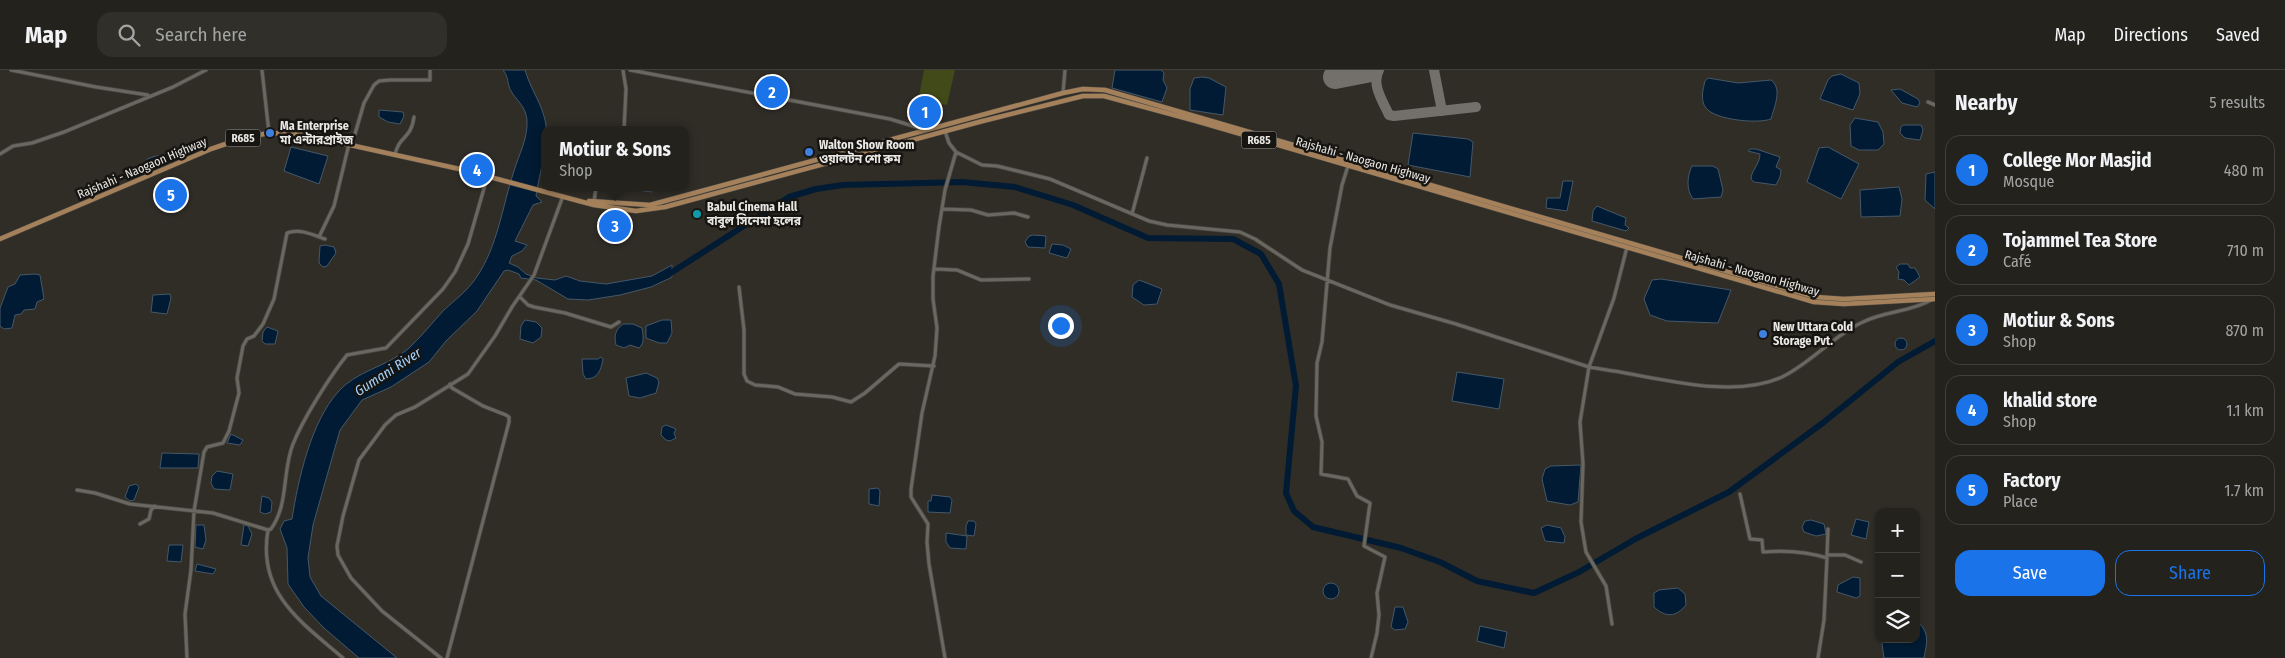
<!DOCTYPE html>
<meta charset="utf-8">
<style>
body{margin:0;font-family:"Fira Sans Condensed","Noto Sans Bengali",sans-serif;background:#302f2a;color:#f1f3f6}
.controls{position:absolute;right:15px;bottom:15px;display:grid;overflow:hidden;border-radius:10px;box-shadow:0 1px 4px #0004}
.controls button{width:45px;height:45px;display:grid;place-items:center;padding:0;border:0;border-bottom:1px solid #413f3b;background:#24221d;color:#f1f3f6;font:25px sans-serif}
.you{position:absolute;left:1060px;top:255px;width:18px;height:18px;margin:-12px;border:4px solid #fff;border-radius:50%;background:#1a73e8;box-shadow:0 0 0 8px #1a73e833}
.badge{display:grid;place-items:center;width:32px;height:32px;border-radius:50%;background:#1a73e8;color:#fff;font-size:16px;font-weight:700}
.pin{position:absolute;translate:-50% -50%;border:2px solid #fff;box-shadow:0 1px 5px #0006}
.popup{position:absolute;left:541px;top:56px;width:148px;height:65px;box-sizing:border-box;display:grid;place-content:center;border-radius:10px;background:#24221d;filter:drop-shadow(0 1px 4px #0005);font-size:16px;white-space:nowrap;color:#a3a4a4}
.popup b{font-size:19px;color:#f1f3f6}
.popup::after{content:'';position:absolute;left:50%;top:100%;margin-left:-10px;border:10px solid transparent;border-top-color:#24221d}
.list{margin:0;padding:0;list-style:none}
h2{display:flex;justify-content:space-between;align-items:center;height:65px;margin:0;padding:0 20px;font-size:21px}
h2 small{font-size:16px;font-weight:400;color:#a3a4a4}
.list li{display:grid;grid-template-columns:32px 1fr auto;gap:15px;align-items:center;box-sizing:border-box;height:70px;margin:0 10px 10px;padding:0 10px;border:1px solid #413f3b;border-radius:15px}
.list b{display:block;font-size:19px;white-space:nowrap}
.list p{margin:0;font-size:16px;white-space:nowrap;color:#a3a4a4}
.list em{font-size:16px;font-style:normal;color:#a3a4a4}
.actions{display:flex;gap:10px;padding:15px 20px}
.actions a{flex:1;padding:11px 0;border:1px solid #1a73e8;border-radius:15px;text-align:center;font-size:18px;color:#1a73e8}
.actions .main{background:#1a73e8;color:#fff}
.icon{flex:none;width:28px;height:28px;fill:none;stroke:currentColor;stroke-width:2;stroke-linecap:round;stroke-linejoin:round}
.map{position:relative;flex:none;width:1935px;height:588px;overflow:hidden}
header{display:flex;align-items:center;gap:30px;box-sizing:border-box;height:70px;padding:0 25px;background:#24221d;border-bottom:1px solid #413f3b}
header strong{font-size:24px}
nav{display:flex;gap:28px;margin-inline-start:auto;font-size:18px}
.search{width:350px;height:45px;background:#302f2a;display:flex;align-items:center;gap:12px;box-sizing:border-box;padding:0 18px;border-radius:15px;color:#a3a4a4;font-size:19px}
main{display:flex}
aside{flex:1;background:#24221d}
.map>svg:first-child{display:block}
</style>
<header>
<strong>Map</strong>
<div class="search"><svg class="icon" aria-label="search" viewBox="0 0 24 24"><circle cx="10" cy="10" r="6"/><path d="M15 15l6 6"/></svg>Search here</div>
<nav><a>Map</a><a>Directions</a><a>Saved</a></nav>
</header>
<main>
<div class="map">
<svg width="1935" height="588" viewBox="0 0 1935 588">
<rect width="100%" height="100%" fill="#302d27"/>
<path fill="#414a18" d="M924,0H955L947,35L918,31Z"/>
<path fill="#001b33" stroke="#465868" d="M503,0H525C530,18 541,32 545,50C550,70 539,104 536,126L542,132L533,135L515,171L527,175L522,181L512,186L509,193L518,197L526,204L537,208L555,210L566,206L580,211L606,214L652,206L672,195V207L651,217L620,225L588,230L568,229L536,210L521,208L519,204L508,200L504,201L477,241L446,271L429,292L391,317L362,330L340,360L313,455L308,488L310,507L321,526L397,588H359L324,558L304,537L288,514L287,478L280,459L284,451L292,449C298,410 311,352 338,322C356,301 386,297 408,279C421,267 432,253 444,240C455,230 468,220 476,208C498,176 502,137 514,101C519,84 528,69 527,50C526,37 517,31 511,21C507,14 509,7 503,0Z
M1115,0H1161L1164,3L1163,10L1167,18L1162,32L1112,18Z
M1841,4L1859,13L1860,24L1853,40L1820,29L1828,10L1832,6Z
M1202,7L1209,8L1226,17L1223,45L1190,40V19L1194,8Z
M1708,8L1738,13L1771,10C1783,19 1774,37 1771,49C1758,54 1715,50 1706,38C1700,31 1703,19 1705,11Z
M1900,19L1918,29L1920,33L1917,37L1902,33L1891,20Z
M379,40L403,42L404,46L400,54L388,52L379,47Z
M1855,48L1878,52L1883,62L1884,74L1878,80H1859L1851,76L1850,55Z
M1903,55H1921L1923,60L1920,70L1905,68L1900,63L1901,57Z
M1413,63L1468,69L1473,72L1470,107L1408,95Z
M198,71L202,77L178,87L175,79Z
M291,77L328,86L319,114L284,101Z
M1828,77L1859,94L1841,129L1807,112L1819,78Z
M1750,79H1756L1780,87L1776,97L1781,100L1780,107L1776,115L1754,112L1751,109C1751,101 1760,94 1760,84L1748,81Z
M156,86H168V91L146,98L147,89Z
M1692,96H1713L1718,99L1723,120L1721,127L1693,129C1686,120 1687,106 1692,96Z
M1935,102V139L1925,130L1926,104Z
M1563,111H1573L1567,141L1546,138L1547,128H1560Z
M614,117H652V122Z
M1899,117L1902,129L1900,146L1861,147L1860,120Z
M1597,136L1626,148L1625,155L1629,158L1626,161L1592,151L1593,141Z
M1033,165L1046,166L1045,178L1028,177L1025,172L1029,166Z
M1052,174L1063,175L1071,179L1067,188L1049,183Z
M325,175L334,177L336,183L327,196L323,197L319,193L320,176Z
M1900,194H1908L1910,198H1915L1920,207L1909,215L1904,210L1898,209L1899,202L1896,197Z
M35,204L40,205L44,229L37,232L35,239L24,240L21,244L15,245L12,258L4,259L0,256V238L8,217L15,214L20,205Z
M1661,209L1731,220L1718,253L1667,251L1650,245L1644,229L1652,210Z
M1139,210L1162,219L1157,234L1144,235L1132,227L1133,215Z
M170,224L171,228L167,244L151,242L153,225Z
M525,250L536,252L542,258L541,267L533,273L520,269L521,256Z
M662,250H671L672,263L667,273H659L646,268V256Z
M623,254H633L642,258C643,265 645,273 639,278L630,275L624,278L616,275C614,266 615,260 623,254Z
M267,257L278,261L275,274H265L262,271L263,262Z
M1895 274a6 6 0 1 1 12 0a6 6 0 1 1-12 0Z
M601,287L603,289C601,300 598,309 586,309L583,304L582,289H598Z
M1457,302L1504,309L1499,339L1452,331Z
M646,303L657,308L659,312L656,323L640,328L629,326L626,308Z
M666,355L676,359L674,363L676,368L670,371L666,370L661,365L662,357Z
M231,364L243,370L240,375L227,373Z
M162,383L199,384L198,398H160Z
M1581,395L1578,432L1570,435L1547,431L1542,409L1545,399L1551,396Z
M217,401L233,404L230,420L214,419L211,413L212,406Z
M136,414L139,417L134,430L130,431L125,427L129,416Z
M869,419L878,418L880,421L879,436L869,434Z
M932,425L950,427L952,430L950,443L928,442V431H931Z
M262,426L269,428L272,432L271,442L265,444L260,442Z
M1856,449L1869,452L1866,469L1851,465Z
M1811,450L1824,454L1826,464L1816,466L1804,462L1802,457L1805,451Z
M968,451H974L976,454L974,466L966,465V456Z
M196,455H204L206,470L203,479L195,477Z
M244,455L248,456L252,464L248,476L241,475Z
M1547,455L1561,458L1565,467L1564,473L1545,471L1541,458Z
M946,463L967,466L966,479L950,478L946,472Z
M169,475H183L181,492L167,491Z
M197,494L216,499L213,504L195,501Z
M1853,507L1860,508V526L1856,528L1837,522L1838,515Z
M1323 521a8 8 0 1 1 16 0a8 8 0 1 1-16 0Z
M1678,518L1685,524L1686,535C1676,547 1666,548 1654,537V523L1659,520Z
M1395,537H1403L1408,552L1405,559L1395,560L1391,557Z
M1916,554L1921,555C1930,566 1926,575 1924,588H1884L1882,574L1885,569H1916Z
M1480,556L1507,562L1504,578L1477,571Z"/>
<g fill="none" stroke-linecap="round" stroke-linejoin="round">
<path stroke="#001b33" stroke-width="6" d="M666,206L789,127L816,119L843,115L962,112L1015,117L1073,135L1148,168L1233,169L1261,184L1279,214L1296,316L1286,423L1294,441L1313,457L1401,478L1440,492L1477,511L1534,523L1579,502L1637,468L1729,422L1824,352L1898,292L1935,271"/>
<path stroke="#73706c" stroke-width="10" d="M1379,0C1371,15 1383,31 1389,45L1394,46L1476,37
M1434,0L1442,41"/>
<path stroke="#73706c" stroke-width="24" d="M1335,7L1371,0"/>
<g stroke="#4a4843" stroke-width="4.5">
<path id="minor" d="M11,0L96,17L148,25
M262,0L269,63
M623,0L626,19L624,60
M630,0L890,49L926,60
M1063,23L1065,0
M1928,32L1935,35
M945,61L949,73L956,82L982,95L997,96L1050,109L1149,151L1167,155L1240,162L1255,169L1302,200L1390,235L1456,254L1589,297L1613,301
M0,84L13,76L32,73L64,62L173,17L206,0
M395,85C399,65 411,70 414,47
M1348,96L1342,115L1330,178L1322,272L1317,293L1316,346L1322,372L1321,404L1348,409L1357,426L1370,433L1364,476L1385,487L1377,523L1379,545L1377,563L1371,588
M594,132L596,117
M942,139L971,140L988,145L1014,143L1028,147
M1132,144L1147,88
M319,167L334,136L349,74L355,64L364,33L374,15L379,11L390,10H430V0
M935,199L957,200L981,210L1029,209
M739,217L744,260V304L747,311L755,315L778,317L795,324L832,327L851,332L865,323L899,294L934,296
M520,227L528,235L534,237L565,243L611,257L619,252
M1614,301C1663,309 1734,329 1782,307C1811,293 1834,265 1863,252C1885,241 1911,242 1931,230
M77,420L95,423L130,434L213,443L268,460L271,459C289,434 282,401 293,374C303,349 330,306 347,285L386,278L443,219L455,202L468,174L487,108
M1740,424L1750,469L1762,470L1763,482C1786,480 1805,481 1827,488L1824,550L1818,588
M140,454L149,449L151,440L155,436
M268,460C257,523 301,552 343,588
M1827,485H1845L1861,492
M1827,485L1828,459
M1612,554L1606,516L1586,482L1581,452L1583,394L1580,352L1589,297L1614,228L1627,177
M187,588L185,544L191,500L194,441L204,382L207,377L223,373L229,361L239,323L237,308L243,276L247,269L254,266L263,254L274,229L287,163C300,158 313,165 325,169
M441,588L382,541L351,508L338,485L337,476L343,446L359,390L385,355L396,345L415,337L468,304L495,266L512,237L534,205L563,126
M447,588L509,352V347L506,345L483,336L452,318L450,314
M945,588L929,494L927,472L928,454L911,427V419L922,343L935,286L937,258L933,229V206L939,157L945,120L956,82"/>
</g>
<g stroke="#4a4843" stroke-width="5.5">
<path id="major" d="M589,131L650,135L1063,23L1083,19L1105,20L1815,227L1844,229L1935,224
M0,169L211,79L243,68L269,63L300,64L464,100L594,135L636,141L665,137L979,52L1083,26H1104L1196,51L1814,232L1844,234L1935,229"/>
</g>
<use href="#minor" stroke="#6a6760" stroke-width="3"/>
<use href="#major" stroke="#a4815b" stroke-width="4.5"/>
</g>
<g fill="#3f7fe0" stroke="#171512" stroke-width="2">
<circle cx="270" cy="63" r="5"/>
<circle cx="809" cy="82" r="5"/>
<circle cx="1763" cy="264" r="5"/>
</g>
<circle fill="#0f9aa8" stroke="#171512" stroke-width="2" cx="697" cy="144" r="5"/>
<g text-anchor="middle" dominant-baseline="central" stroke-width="5" stroke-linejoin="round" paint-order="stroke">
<g fill="#171512" stroke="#aba9a5" stroke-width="1">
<rect x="225.5" y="59.5" width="35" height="17" rx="4"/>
<rect x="1241.5" y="61.5" width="35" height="17" rx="4"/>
</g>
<g font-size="11" font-weight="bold" fill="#eae8e4">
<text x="243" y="68">R685</text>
<text x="1259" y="70">R685</text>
</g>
<g font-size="12" font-weight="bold" fill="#eae8e4" stroke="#171512" text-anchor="start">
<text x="280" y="56">Ma Enterprise<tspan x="280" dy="14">মা এন্টারপ্রাইজ</tspan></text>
<text x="819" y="75">Walton Show Room<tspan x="819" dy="14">ওয়ালটন শো রুম</tspan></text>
<text x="707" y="137">Babul Cinema Hall<tspan x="707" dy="14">বাবুল সিনেমা হলের</tspan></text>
<text x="1773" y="257">New Uttara Cold<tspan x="1773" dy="14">Storage Pvt.</tspan></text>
</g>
<g font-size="12" fill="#eae8e4" stroke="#171512">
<text transform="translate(1363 90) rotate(16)">Rajshahi - Naogaon Highway</text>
<text transform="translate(142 98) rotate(-23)">Rajshahi - Naogaon Highway</text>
<text transform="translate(1752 203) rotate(16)">Rajshahi - Naogaon Highway</text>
</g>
<g font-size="14" font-style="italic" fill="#a2d1fb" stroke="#171512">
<text transform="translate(388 302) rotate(-33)">Gumani River</text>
</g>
</g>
</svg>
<div class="controls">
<button>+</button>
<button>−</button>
<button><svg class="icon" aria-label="layers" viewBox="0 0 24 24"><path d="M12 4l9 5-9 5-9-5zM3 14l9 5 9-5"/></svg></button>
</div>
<div class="you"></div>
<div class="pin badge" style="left:925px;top:42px">1</div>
<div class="pin badge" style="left:772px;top:22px">2</div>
<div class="pin badge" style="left:615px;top:156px">3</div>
<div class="popup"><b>Motiur &amp; Sons</b>Shop</div>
<div class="pin badge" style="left:477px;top:100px">4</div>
<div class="pin badge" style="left:171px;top:125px">5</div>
</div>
<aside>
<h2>Nearby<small>5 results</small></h2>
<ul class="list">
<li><span class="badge">1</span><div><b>College Mor Masjid</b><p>Mosque</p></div><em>480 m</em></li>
<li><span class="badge">2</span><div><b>Tojammel Tea Store</b><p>Café</p></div><em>710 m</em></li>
<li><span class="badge">3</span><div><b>Motiur &amp; Sons</b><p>Shop</p></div><em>870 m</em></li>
<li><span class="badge">4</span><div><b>khalid store</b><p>Shop</p></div><em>1.1 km</em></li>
<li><span class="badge">5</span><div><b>Factory</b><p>Place</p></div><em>1.7 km</em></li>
</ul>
<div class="actions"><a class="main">Save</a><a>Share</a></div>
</aside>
</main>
